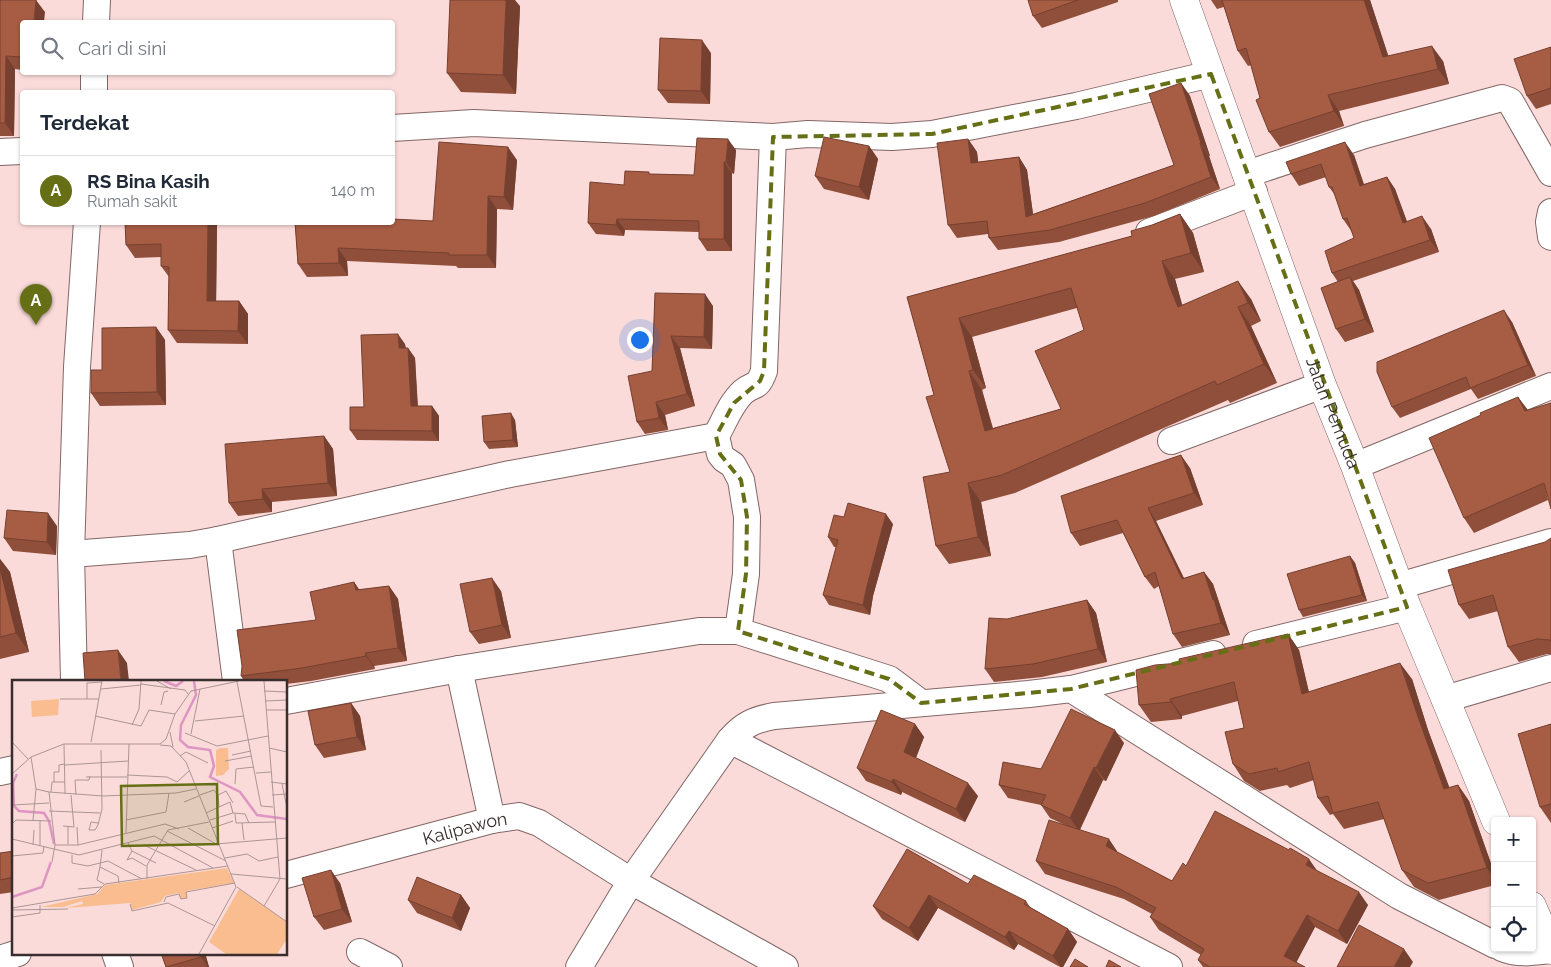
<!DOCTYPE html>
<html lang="id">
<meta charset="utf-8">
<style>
body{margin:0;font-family:Raleway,sans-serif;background:#f2f2f3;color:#1f2937}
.controls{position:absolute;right:15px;bottom:15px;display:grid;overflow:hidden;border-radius:5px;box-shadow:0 1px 4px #0004}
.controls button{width:45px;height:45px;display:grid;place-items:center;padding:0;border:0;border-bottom:1px solid #e0e1e3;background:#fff;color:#1f2937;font:25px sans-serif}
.you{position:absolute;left:639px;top:339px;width:18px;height:18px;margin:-12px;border:4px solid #fff;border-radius:50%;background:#1a73e8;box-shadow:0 0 0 8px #1a73e833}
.badge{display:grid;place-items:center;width:32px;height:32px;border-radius:50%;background:#676f16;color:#fff;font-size:16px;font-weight:700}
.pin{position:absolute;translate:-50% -41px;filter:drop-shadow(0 1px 2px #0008)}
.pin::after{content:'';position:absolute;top:26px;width:18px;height:15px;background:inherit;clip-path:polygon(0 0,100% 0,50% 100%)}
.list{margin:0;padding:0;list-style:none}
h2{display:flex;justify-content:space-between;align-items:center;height:65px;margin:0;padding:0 20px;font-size:21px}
h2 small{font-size:16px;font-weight:400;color:#747a83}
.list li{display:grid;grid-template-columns:32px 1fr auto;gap:15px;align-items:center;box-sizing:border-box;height:70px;padding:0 20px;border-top:1px solid #e0e1e3}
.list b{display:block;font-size:19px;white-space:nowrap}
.list p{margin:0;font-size:16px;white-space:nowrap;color:#747a83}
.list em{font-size:16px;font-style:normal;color:#747a83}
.icon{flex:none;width:28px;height:28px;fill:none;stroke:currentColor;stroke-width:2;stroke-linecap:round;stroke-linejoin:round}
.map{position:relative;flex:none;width:1551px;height:967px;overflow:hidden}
.search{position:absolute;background:#fff;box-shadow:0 1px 4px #0004;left:20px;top:20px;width:375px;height:55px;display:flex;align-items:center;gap:12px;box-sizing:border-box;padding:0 18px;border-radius:5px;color:#747a83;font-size:19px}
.panel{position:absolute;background:#fff;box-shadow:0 1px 4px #0004;left:20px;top:90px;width:375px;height:135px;border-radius:5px}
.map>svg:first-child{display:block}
</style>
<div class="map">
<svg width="1551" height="967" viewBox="0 0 1551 967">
<rect width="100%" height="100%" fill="#fadbda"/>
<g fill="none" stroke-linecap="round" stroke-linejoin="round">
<g stroke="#826766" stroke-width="28">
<g id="minor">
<path d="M96,22L97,0"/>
<path d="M94,92V72"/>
<path d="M392,128L474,123L773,137L808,134L892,137L932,134L1076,106L1211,74"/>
<path d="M0,152L22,151"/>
<path d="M1247,174L1365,135L1502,98L1510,101L1551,173"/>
<path d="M1551,212L1549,222L1551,237"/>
<path d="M1149,232L1254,192"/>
<path d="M716,436L720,454L724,459L733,465L741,480L747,517L746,574L738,631"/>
<path d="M1171,441L1322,385"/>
<path d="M1355,466L1551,386"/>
<path d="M218,540L236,681"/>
<path d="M71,554L190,545L218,540L510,474L716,436C724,422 731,403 743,392C755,382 757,390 764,371L773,137"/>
<path d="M1399,586L1551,542"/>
<path d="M1256,644L1407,607"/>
<path d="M459,669L492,820"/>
<path d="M74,681L71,554L77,367L87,222"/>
<path d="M1071,689L1399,896L1495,945"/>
<path d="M1445,699L1551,668"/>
<path d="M286,701L459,669L699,631H738L889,679L921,703"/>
<path d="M730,740L1169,967"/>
<path d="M0,772L14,769"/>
<path id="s1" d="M286,875L492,820L519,816L539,823L631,881L785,967"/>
<path d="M1502,948C1519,955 1534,952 1551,950"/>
<path d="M360,952L389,967"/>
<path d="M115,953L120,967"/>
<path d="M0,959L18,953"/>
<path d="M579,967L631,881L730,740C744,724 754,720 774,716L1029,694L1071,689L1213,654"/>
</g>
</g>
<g stroke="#826766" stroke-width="29">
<g id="secondary">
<path id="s2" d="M1184,0L1322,385L1355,466L1407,607L1496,821"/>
<path d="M1532,906L1551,950"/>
</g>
</g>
<use href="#minor" stroke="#fff" stroke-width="26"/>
<use href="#secondary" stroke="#fff" stroke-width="28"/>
</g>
<path fill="#904f3a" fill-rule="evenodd" d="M0,0L45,12L22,22V70L15,69L14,136H0Z
M1028,0H1118V2L1042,28L1033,16Z
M1211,0H1370L1388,56L1443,61L1449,84L1339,111L1344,126L1280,147L1269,132L1251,65L1248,66L1238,51L1224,7L1217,9Z
M520,6L516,94L461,92L447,73Z
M1551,47V104L1536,109L1527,96Z
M711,53L710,104L668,103L658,90Z
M1181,83L1190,96L1210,156H1209L1220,189L1154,216L1059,242L998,250L989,238L988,234L957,238L948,225L968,139L977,152L978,162L1019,157L1027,170L1033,214L1174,165Z
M869,146L878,159L869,200L824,189L815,176Z
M736,150L734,174L732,173V251H707L699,239V232L625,230L624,236L596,234L588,223L624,185L650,174L694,175Z
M1354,155L1364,184L1387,177L1395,189L1407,222L1431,229L1439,252L1353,281L1359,290L1374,332L1345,342L1336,329L1338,282L1332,273L1354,238L1352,232L1343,219L1335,195L1329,187L1326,177L1299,186L1291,174L1286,162Z
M517,160L513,210L497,209L496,268H458L456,266L347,261L348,276L307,277L298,264L295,222L433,221Z
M1180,214L1193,233L1204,272L1175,279L1182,305L1251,299L1261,321L1251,326L1277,383L1230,403L1228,400L1015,493L981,502L991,556L949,564L936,546L950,472L934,395L907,297L1132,236L1152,225ZM1077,308L1084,330L1061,409L993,428L982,390L986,388L972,337Z
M125,222H217L216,301H239L248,314V344L177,343L168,330L169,277L161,266V257L135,258L126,245Z
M655,293L713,306L712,349L680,348L695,406L665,415L668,430L645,434L637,422L652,371Z
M1512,322L1536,376L1478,399L1471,389L1400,418L1392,407Z
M156,327L165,340L166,405L100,406L91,393L102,370Z
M405,344L406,348H408L415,358L418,406H432L439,416V441L357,440L350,430Z
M1518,397L1528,410L1548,500L1474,533L1464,518L1481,415Z
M515,420L518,447L489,449L484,442Z
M324,436L333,449L337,496L272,502V512L238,516L229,503Z
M1190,468L1203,505L1156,521L1184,578L1204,572L1213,584L1230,635L1182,647L1173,634L1159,586L1154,589L1145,577L1123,533L1080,546L1071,533Z
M844,517L893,524L873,596L870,615L829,605L823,595L836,547H834L828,537Z
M57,526L56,555L13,551L4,538Z
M1350,556L1355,563L1367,601L1303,617L1299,610Z
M1551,557V654H1547L1519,662L1508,647L1498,611L1469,619L1459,605Z
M0,559L10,572L29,652L0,659Z
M354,582L359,590L389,586L398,599L407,661L374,666L375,669L311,681L286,684V681H244L241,676L316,620Z
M501,591L511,638L479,644L470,632Z
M1087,600L1096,613L1107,662L1042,677L994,682L985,669Z
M1288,634L1299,650L1309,692L1412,679L1428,730L1449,788L1458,785L1469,801L1495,875V885L1439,900L1414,887L1402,870L1384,819L1344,829L1333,814L1330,815L1318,798L1314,780L1290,788L1287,785L1260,791L1244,781L1233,764L1244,728L1238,701L1182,716V719L1151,722L1139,705L1180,663Z
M351,703L360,716L366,750L324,758L315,745Z
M915,724L924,737L916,758L978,796L965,822L902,792L901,795L866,781L857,768Z
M1551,724V823L1540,807Z
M1124,743L1106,781L1103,780L1080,830L1117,851V852L1172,881L1186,866L1317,871L1368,905L1347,944L1315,927L1296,962L1305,967H1203L1198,960L1201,955L1159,930L1150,917L1152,914L1124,899L1045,874L1036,861L1067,826L1050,818L1041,805L1008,798L999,785L1041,769Z
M14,851V892L0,894V853Z
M340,883L352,922L324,930L314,917Z
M968,884L1026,901L1030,907L1068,929L1077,942L1063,967H1060L1018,944L1014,950L938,908L918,941L882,919L873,906Z
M461,895L470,908L461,931L417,913L408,900Z
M161,953H205L209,967H166Z"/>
<path fill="#754030" d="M36,0L45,12L44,22H34Z
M506,0H515L520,6L516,94L503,75Z
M1364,0H1370L1394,73L1383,57Z
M702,40L711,53L710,104L701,91Z
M1432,46L1443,61L1449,84L1438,69Z
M6,56L15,69L14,136L5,123Z
M1181,83L1190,96L1210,156L1201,143Z
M1328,95L1339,111L1344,126L1334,111Z
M728,139L736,150L734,174L726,162Z
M968,139L977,152L980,176L971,163Z
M1345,142L1354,155L1368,198L1360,186Z
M1200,143L1209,156L1220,189L1211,177Z
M869,146L878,159L869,200L859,187Z
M508,147L517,160L513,210L504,197Z
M1019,157L1027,170L1035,229L1026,217Z
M724,162L732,173V251L724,239Z
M1387,177L1395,189L1412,235L1403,223Z
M488,196L497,209L496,268L487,255Z
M1180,214L1193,233L1204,272L1191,253Z
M1422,216L1431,229L1439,252L1430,240Z
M617,219L625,230L624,236L616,225Z
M208,222H217L216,314L207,301Z
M338,248L347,261L348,276L339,263Z
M1162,261L1175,279L1182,304L1191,325L1178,307L1169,285Z
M1350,277L1359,290L1374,332L1365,319Z
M1238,281L1251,299L1261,321L1248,303Z
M705,294L713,306L712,349L704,337Z
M239,301L248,314V344L238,331Z
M1238,307L1251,326L1277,383L1264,364Z
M1504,310L1512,322L1536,376L1528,365Z
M959,318L972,337L986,388L973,370Z
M156,327L165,340L166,405L157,392Z
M398,334L405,344L406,358L399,348Z
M671,336L680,348L695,406L687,394Z
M408,348L415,358L418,416L411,406Z
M969,371L982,390L998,449L985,431Z
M1518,397L1528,411H1525Z
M656,402L665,415L668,430L659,418Z
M432,406L439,416V441L432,431Z
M511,413L515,420L518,447L513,440Z
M324,436L333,449L337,496L328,483Z
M1181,455L1190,468L1203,505L1194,493Z
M968,483L981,502L991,556L978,537Z
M262,489L272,502V512L263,499Z
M1148,508L1156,521L1190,591L1182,579Z
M48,513L57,526L56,555L47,542Z
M886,514L893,524L873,596L870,615L863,605L867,586Z
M1350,556L1355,563L1367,601L1362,595Z
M0,559L10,572L29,652L16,633L0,568Z
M1204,572L1213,584L1230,635L1221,623L1213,600Z
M492,578L501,591L511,638L502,625Z
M354,582L363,595L356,590Z
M389,586L398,599L407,661L398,648Z
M1087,600L1096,613L1107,662L1098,649Z
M1288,634L1299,650L1313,710L1302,694Z
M118,650L127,663L129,681L121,680Z
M365,653L374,666L375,669L366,656Z
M1400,663L1412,679L1428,730L1456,805L1444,789L1417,714Z
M1170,699L1182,716V719L1171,702Z
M351,703L360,716L366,750L357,737Z
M915,724L924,737L913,765L904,752Z
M1115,730L1124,743L1106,781L1096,768Z
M1094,767L1103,780L1079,831L1070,818Z
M893,779L902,792L901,795L892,782Z
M968,783L978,796L965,822L956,809Z
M1458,785L1469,801L1495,875V880L1487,868Z
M1109,839L1117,851L1115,859L1106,846Z
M1309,859L1318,872L1306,865Z
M331,870L340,883L352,922L342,909Z
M1359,892L1368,905L1347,944L1338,931Z
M461,895L470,908L461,931L452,918Z
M929,895L938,908L918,941L909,928Z
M1307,915L1315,927L1294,967L1284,956Z
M1068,929L1077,942L1063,967H1061L1053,956Z
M1009,931L1018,944L1014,950L1005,937Z
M1404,949L1413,962L1410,967H1394Z
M200,953H205L209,967H208L201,957Z"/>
<path fill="#a75c44" stroke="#754030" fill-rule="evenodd" d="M0,0H36L34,22H22V57L6,56L5,123H0Z
M450,0H506L503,75L447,73Z
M1028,0H1078L1033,16Z
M1222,0H1364L1383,57L1432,46L1438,69L1328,95L1334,111L1269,132L1256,100L1260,98L1246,48L1238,51Z
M660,38L702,40L701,91L658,90Z
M1551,47V88L1527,96L1514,59Z
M1181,83L1201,143H1200L1211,177L1145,203L1050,230L989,238L987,221L948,225L937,143L968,139L971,163L1019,157L1026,217L1174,165L1149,94Z
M824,137L869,146L859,187L815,176Z
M697,138L728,139L726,162H724V239H699V221L617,219L616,225L588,223L590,182L624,185L625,171L649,172V174L694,175Z
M439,142L508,147L504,197L488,196L487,255H449V253L338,248L339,263L298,264L295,222H392V219L433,221Z
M1345,142L1360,186L1387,177L1403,223L1422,216L1430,240L1332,273L1325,251L1354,238L1347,218L1343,219L1332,187H1329L1321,164L1291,174L1286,162Z
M1180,214L1191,253L1162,261L1169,285L1178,307L1238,281L1248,303L1238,307L1264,364L1217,385L1215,381L1002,475L968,483L978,537L936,546L923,477L950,472L926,397L934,395L907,297L1132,236L1131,231L1152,225ZM1071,288L1084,330L1035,351L1061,409L985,431L969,371L973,370L959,318Z
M125,222H208L207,301H239L238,331L168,330L169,267L161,266V244L126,245Z
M1350,277L1365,319L1336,329L1321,288Z
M655,293L705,294L704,337L671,336L687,394L656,402L659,418L637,422L628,376L652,371Z
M1504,310L1528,365L1470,388L1466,377L1392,407L1377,372V362Z
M156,327L157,392L91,393V370H102V328Z
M398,334L399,348H408L411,406H432V431L350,430V407H364L361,335Z
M1518,397L1525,411L1551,403V509L1544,483L1464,518L1429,438L1481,415L1480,413Z
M511,413L513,440L484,442L482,416Z
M324,436L328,483L262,489L263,499L229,503L225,444Z
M1181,455L1194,493L1148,508L1182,579L1204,572L1213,600L1214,599L1221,623L1173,634L1155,572L1145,577L1117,520L1071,533L1061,496Z
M848,503L886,514L867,586L863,605L823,595L838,540L828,537L834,515L844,517Z
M7,510L48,513L47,542L4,538Z
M1551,538V642L1550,640L1537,639L1508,647L1493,595L1459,605L1448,570L1545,542Z
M1350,556L1362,595L1299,610L1287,574Z
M0,568L16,633L0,637Z
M492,578L502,625L470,632L460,584Z
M354,582L356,590L389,586L398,648L365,653L366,656L302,668L241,676L242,666L237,630L316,620L310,592Z
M1087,600L1098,649L1033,664L985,669L989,618L1007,619Z
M1288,634L1302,694L1400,663L1417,714L1444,789L1458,785L1487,868L1428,883L1402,870L1378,802L1333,813L1328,796L1318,798L1309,762L1278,772L1277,768L1249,774L1233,764L1225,732L1244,728L1234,682L1170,699L1171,702L1139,705L1136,670L1155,665L1180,663L1179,659Z
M118,650L121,680L85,681L83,653Z
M351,703L357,737L315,745L308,711Z
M1071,709L1115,730L1096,768L1094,767L1070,818L1041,805L1046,795L999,785L1003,762L1041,769Z
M881,710L915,724L904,752L968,783L956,809L893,779L892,782L857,768Z
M1551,724V804L1540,807L1518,734Z
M1215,811L1289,850L1290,848L1309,859L1306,865L1359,892L1338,931L1307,915L1284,956L1305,967H1210L1198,960L1204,949L1150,917L1156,908L1116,887L1036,861L1049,820L1109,839L1106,846L1172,881L1183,863L1186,866Z
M907,849L968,884L974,875L1026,901L1024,904L1068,929L1053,956L1009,931L1005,937L929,895L909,928L873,906Z
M14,851V877L0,880V853Z
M331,870L342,909L314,917L302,878Z
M417,877L461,895L452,918L408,900Z
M1359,925L1404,949L1394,967H1337Z
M161,953H200L201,957L166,967Z
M1075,959L1088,967H1070Z
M1109,960L1121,967H1106Z"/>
<path fill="none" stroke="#676f16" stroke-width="4" stroke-dasharray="10 6" stroke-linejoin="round" d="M1211,74L1407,607L1071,689L921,703L889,679L738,631L746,574L747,517L741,480L720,454L716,436L734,403L760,381L764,371L773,137L932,134Z"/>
<g text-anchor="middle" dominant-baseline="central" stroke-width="5" stroke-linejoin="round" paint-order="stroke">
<g font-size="18" fill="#392d2d" stroke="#fadbda">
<text stroke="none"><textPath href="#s2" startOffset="439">Jalan Pemuda</textPath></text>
<text stroke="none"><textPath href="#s1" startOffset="185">Kalipawon</textPath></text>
</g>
</g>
<g transform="translate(12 680)">
<rect width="275" height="275" fill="#fadbda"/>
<path d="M47,19L46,35L20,37L19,21ZM208,68H216L217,89L211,95L204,96V70ZM215,188L222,203L174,211L175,218L168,219L167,213L153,216L149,222L120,230L118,223L54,228L71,224L70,221L51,227H29L85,214L93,205ZM227,209L275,242V259L265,274H214L197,262Z" fill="#f9bd8f"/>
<path fill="none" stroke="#de95c2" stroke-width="2.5" d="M152,1L164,6L171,1M182,1L184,15L169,45L168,60L176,67L198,70L202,86L198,97L228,112L245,135L275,139M5,94L1,103L2,126L7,131L32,133L37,141L42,164M0,217L30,207L39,182"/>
<path fill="none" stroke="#ad9595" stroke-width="1" d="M145,1L159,9M252,1L268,199L252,226M225,2L249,126L261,127M129,4L173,10L176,14M89,9L129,5M252,11L275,12M48,19H87M75,19V3L90,2M253,21L275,20M149,25L152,12L156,11M254,30H275M83,36L129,46L137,30L163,34M183,41L232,36M120,45L127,29L129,1M158,52L161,67M173,53L205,66L256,56M179,54L188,9M0,62L16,79M79,62L90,1M52,64L53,114M148,65L159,66L174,82L224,207L187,274M257,68L275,72M220,75L239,71M168,76L174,72L196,83M19,77L24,109L37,112L91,116L164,113L184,109M213,81L240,76M53,85L116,81M244,93L259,92M0,94L19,77L52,64H148L154,59L163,34L179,11L227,1M115,95L155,97L165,102L177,91M74,97H115M42,102V92H47V85L53,84M259,102L275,104M223,104L224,89L242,87M270,104L275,128M37,112L43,165M39,112L40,102H53M64,115L63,100H77L78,96M188,115L202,110L206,115M260,115L275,114M172,122L187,116M0,125L37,123M207,127L206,115L214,111L221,123M37,131L88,133M194,133L218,122L221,133M223,134L224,143L263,142M21,140L24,109M28,140V165M114,140L154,132L157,113M198,140L221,133L233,134L237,143M86,143L79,142L77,150H83L86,145L90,129L89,70M230,143L232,160M0,144L4,140L39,141M51,146L62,147L59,115M65,147L66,165M176,148L204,164L275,158M200,148L221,141M155,151L214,181M114,153L117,64M0,159L67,175L142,156L201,188M116,163L120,171L144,183M56,164V147M21,165L22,150M132,165L184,190M90,170L88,187L106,196L107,203M120,171L115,180L120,178L134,186M60,175V183L76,186L96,181L130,199M0,176L31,173L32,166M213,178L235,174L247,181L266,177M40,182L43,165H66L153,144L167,149M88,187L85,200L92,204M219,194L275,199M135,199V185L156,150L197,142M225,207L275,242M66,209L90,207M152,222L154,217L167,214L169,219L175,218L174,212L223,203M118,224L120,231L156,223L203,246M0,228L83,214L93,204L216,186M0,230L56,229M0,237L28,233V225"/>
<path fill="#676f16" fill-opacity="0.15" stroke="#676f16" stroke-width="2.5" d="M205,104L206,164L110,166L109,106Z"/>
<rect width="275" height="275" fill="none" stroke="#392d2d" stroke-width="2.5"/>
</g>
</svg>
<div class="controls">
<button>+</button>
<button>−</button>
<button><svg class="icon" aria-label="locate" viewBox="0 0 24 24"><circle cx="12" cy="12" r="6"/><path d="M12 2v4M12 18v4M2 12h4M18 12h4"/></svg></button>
</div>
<div class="you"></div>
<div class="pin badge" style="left:36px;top:325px">A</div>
<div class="search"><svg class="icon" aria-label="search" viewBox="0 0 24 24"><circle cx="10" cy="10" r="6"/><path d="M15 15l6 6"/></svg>Cari di sini</div>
<section class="panel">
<h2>Terdekat<small></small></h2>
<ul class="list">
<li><span class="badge">A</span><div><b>RS Bina Kasih</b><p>Rumah sakit</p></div><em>140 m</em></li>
</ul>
</section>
</div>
